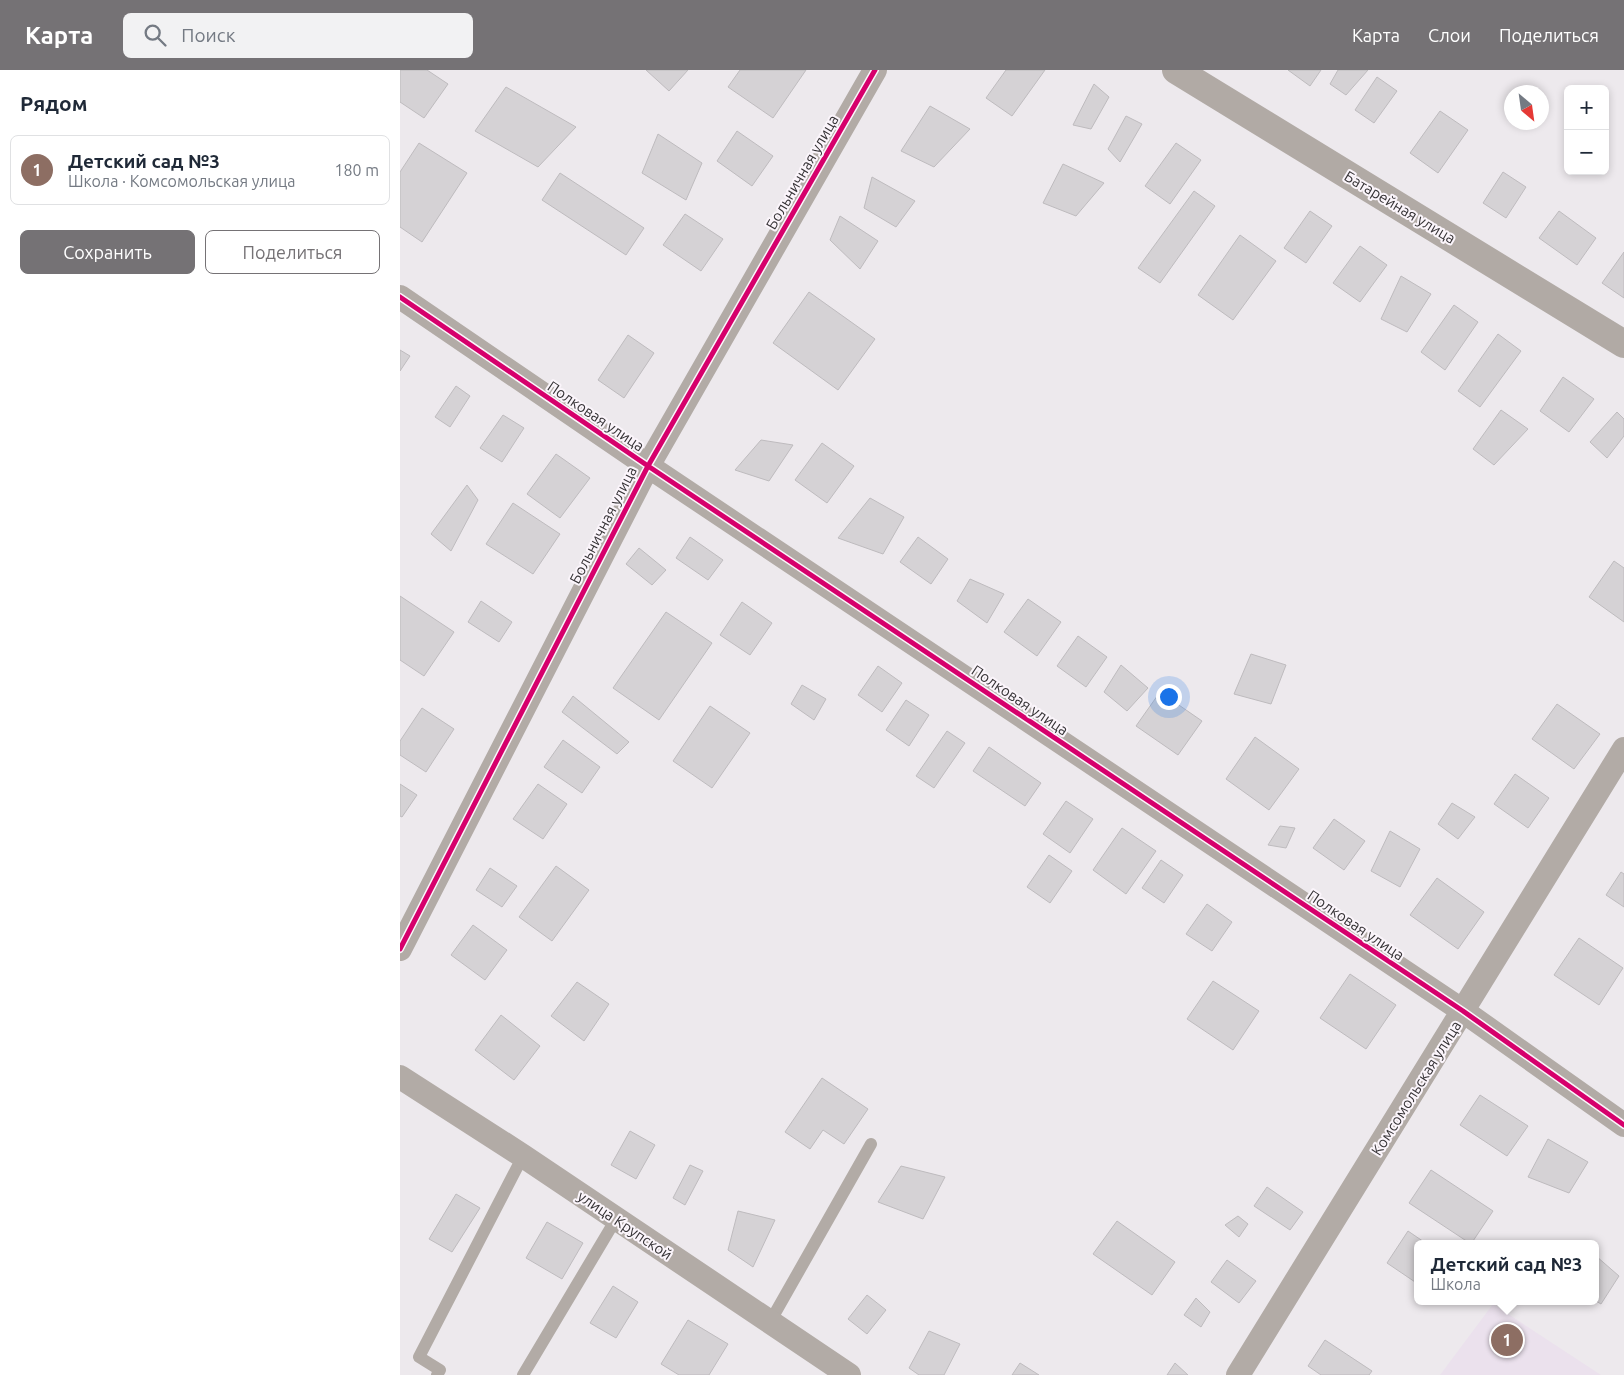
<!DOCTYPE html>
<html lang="ru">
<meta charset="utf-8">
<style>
body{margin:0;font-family:Ubuntu,sans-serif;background:#f2f2f3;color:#1f2937}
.controls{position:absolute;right:15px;top:15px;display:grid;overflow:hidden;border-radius:8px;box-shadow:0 2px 8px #0003}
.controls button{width:45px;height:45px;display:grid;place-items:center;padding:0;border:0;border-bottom:1px solid #e0e1e3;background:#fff;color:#1f2937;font:25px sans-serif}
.compass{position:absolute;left:1104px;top:15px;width:45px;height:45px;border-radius:50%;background:#fff;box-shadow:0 2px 8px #0003;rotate:151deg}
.you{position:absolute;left:768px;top:626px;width:18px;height:18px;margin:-12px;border:4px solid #fff;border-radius:50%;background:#1a73e8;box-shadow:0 0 0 8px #1a73e833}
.badge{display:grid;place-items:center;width:32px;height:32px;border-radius:50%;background:#757275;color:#fff;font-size:16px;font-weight:700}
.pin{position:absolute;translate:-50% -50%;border:2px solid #fff;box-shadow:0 1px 5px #0006}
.popup{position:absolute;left:1014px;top:1170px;width:185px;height:65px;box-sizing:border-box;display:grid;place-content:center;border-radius:8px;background:#fff;filter:drop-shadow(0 1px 4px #0005);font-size:16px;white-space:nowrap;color:#747a83}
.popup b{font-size:19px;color:#1f2937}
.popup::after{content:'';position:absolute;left:50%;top:100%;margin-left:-10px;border:10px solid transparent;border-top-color:#fff}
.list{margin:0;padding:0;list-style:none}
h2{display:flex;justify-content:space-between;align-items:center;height:65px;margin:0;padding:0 20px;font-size:21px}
h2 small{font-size:16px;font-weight:400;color:#747a83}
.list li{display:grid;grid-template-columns:32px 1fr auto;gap:15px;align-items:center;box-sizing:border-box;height:70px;margin:0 10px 10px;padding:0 10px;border:1px solid #e0e1e3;border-radius:8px}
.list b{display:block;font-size:19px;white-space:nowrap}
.list p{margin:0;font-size:16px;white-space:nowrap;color:#747a83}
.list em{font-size:16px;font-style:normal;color:#747a83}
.actions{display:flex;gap:10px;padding:15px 20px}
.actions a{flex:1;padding:11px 0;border:1px solid #757275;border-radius:8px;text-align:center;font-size:18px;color:#757275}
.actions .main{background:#757275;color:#fff}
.icon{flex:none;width:28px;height:28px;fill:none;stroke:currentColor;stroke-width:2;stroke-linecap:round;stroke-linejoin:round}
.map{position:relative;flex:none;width:1224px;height:1305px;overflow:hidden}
header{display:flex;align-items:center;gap:30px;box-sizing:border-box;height:70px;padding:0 25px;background:#757275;color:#fff}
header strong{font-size:24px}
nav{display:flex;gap:28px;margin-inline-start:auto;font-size:18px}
.search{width:350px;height:45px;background:#f2f2f3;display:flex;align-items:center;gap:12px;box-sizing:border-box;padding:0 18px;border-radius:8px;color:#747a83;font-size:19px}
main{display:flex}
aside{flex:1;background:#fff}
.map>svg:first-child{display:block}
</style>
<header>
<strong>Карта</strong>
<div class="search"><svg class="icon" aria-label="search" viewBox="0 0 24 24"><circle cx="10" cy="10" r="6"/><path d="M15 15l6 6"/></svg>Поиск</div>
<nav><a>Карта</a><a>Слои</a><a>Поделиться</a></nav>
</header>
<main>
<aside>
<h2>Рядом<small></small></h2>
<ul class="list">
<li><span class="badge" style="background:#8d6e63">1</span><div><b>Детский сад №3</b><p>Школа · Комсомольская улица</p></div><em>180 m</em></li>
</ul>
<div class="actions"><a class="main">Сохранить</a><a>Поделиться</a></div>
</aside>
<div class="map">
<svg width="1224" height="1305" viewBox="0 0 1224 1305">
<rect width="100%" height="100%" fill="#ede9ed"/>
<path fill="#ebe1ed" d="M1093,1234L1201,1305H1040Z"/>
<path fill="#d5d2d5" stroke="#bebbbe" d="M0,0H27L48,14L24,48L0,32Z
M246,0H288L269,21Z
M340,0H406L373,48L328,17Z
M606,0H645L612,46L586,28Z
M888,0H921L910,16Z
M938,0H968L946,25L930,14Z
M977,7L997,21L974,53L955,40Z
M694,14L709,27L691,59L673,55Z
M106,17L176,57L138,97L75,61Z
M530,36L570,59L534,97L501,81Z
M1040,41L1068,60L1038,103L1010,83Z
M726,46L742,54L720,92L708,79Z
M337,61L373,86L352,116L317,91Z
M258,64L302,93L286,130L242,103Z
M19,73L67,103L22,172L0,157V102Z
M776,73L801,90L770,134L745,116Z
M663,94L704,113L676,146L643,133Z
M1103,102L1126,117L1106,148L1083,133Z
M160,103L244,158L226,185L142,130Z
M472,107L515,131L496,157L464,138Z
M794,121L815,136L760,213L738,198Z
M910,141L932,156L906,193L884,178Z
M1159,141L1196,168L1177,195L1139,168Z
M285,144L323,169L301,201L263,175Z
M440,146L478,171L460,199L430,170Z
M840,165L876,191L833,250L798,225Z
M960,176L987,195L960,232L933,213Z
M1224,182V228L1202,213Z
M1001,206L1031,224L1007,262L981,249Z
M409,222L475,269L438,320L373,273Z
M1054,235L1078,252L1045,300L1021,282Z
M1098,264L1121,281L1080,337L1058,321Z
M228,265L254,283L224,328L198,310Z
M0,280L10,286L0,301Z
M1163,307L1194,329L1169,362L1140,341Z
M56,316L70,326L50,357L35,347Z
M1101,340L1128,359L1094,395L1073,379Z
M1217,342L1224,349V366L1207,388L1190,372Z
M103,345L124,358L102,392L80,378Z
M361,370L393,375L369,411L335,400Z
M422,373L454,396L427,433L395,410Z
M156,384L190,408L160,448L127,424Z
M67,415L78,430L51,481L31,464Z
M470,428L504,447L483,484L438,468Z
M113,433L160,464L133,504L86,474Z
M290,467L323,490L308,510L276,488Z
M518,467L548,489L531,514L500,492Z
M239,478L266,500L252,515L226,494Z
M1214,491L1224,498V552L1189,527Z
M570,509L604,524L587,553L557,531Z
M0,526L54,562L24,606L0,590Z
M628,529L661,552L637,586L604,562Z
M81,531L112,552L99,572L68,552Z
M342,532L372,553L350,585L320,565Z
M266,542L312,573L259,650L213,618Z
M678,566L707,587L686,617L657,596Z
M851,584L886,595L871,634L834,624Z
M721,595L748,618L727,641L704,622Z
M478,596L502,613L482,642L458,625Z
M402,615L426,629L414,650L391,634Z
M760,622L802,651L778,685L736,656Z
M173,626L229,672L217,684L162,642Z
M506,630L529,645L509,676L486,660Z
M1157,634L1200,664L1174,699L1132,669Z
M310,636L350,663L312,718L273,691Z
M22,638L54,659L26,702L0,685V671Z
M547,661L565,673L534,718L516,706Z
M855,667L899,699L869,740L826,709Z
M163,670L200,697L182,723L144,697Z
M589,677L641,713L625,736L573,701Z
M1115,704L1149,728L1128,758L1094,734Z
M0,714L17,725L2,747L0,746Z
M138,714L167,734L143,769L113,749Z
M666,731L693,749L670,783L643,764Z
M1052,733L1075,747L1058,769L1038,754Z
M934,749L965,771L944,800L913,778Z
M880,756L895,758L886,778L868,775Z
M722,758L756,781L726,824L693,800Z
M990,761L1020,779L1000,817L971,801Z
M649,785L672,801L650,833L627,817Z
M761,790L783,805L764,833L742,818Z
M156,796L189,820L152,871L119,847Z
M90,798L117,816L102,837L76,820Z
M1221,802L1224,804V837L1206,825Z
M1037,808L1084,842L1058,879L1010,845Z
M807,834L832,852L812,881L786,864Z
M73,855L107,880L85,910L51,885Z
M1179,868L1223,898L1199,935L1154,905Z
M950,904L996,935L966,979L920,948Z
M813,911L859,941L833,980L787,949Z
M177,912L209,934L184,971L151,946Z
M101,945L140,976L114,1010L75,980Z
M422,1008L468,1039L444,1074L423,1060L410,1079L385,1062Z
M1080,1025L1128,1056L1107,1086L1060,1055Z
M230,1061L255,1075L236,1109L211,1095Z
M1148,1069L1188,1092L1169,1123L1128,1107Z
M290,1095L303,1101L285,1135L273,1128Z
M501,1096L545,1107L523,1149L478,1132Z
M1031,1100L1093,1141L1071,1174L1009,1133Z
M867,1117L903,1142L890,1160L854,1136Z
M56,1124L80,1138L52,1182L29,1169Z
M338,1141L375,1150L353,1197L328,1180Z
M838,1146L848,1154L839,1167L825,1155Z
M717,1151L775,1192L752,1225L693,1184Z
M147,1152L183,1173L162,1209L126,1188Z
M1008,1161L1027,1174H1018V1214L987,1193Z
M1196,1186L1219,1206L1201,1234L1196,1231Z
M827,1190L856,1211L839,1233L811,1212Z
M213,1216L238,1232L216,1268L190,1253Z
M467,1225L486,1240L467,1264L448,1249Z
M796,1228L810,1242L801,1257L784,1245Z
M288,1250L328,1274L309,1305H279L261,1294Z
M529,1261L560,1274L544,1305H519L509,1298Z
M925,1270L972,1301L969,1305H921L908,1296Z
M620,1293L639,1305H612Z
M775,1293L788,1305H767Z"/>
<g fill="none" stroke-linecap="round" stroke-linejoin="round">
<path stroke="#b2aba6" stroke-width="12" d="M370,1252L471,1074
M37,1305L40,1300L19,1287L123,1086
M123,1305L216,1149"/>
<path stroke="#b2aba6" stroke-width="24" d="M0,227L248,396L1063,941L1224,1055
M0,879L248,396L475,0
M0,1007L123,1086L449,1305
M838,1305L1224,679"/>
<path stroke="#b1aaa5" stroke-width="28" d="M776,0L1224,274"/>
<g stroke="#fbf5fb" stroke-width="8">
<path id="cycleway" d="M0,227L248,396L1063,941L1224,1055
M0,879L248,396L475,0"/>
</g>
<use href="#cycleway" stroke="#d6006c" stroke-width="5"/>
</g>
<g text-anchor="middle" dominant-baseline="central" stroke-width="4" stroke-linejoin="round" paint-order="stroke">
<g font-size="15" fill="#353235" stroke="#fbf5fb">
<text transform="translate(402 102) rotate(-60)">Больничная улица</text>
<text transform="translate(1000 137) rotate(31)">Батарейная улица</text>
<text transform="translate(196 346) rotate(34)">Полковая улица</text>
<text transform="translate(203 455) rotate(-63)">Больничная улица</text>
<text transform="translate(620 630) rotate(34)">Полковая улица</text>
<text transform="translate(956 855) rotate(34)">Полковая улица</text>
<text transform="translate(1016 1018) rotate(-58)">Комсомольская улица</text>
<text transform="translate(225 1155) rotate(34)">улица Крупской</text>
</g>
</g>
</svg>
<div class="controls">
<button>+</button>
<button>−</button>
</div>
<svg class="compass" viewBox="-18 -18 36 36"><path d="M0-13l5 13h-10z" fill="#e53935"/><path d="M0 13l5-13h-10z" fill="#747a83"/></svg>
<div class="you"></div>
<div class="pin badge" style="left:1107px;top:1270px;background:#8d6e63">1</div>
<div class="popup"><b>Детский сад №3</b>Школа</div>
</div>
</main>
